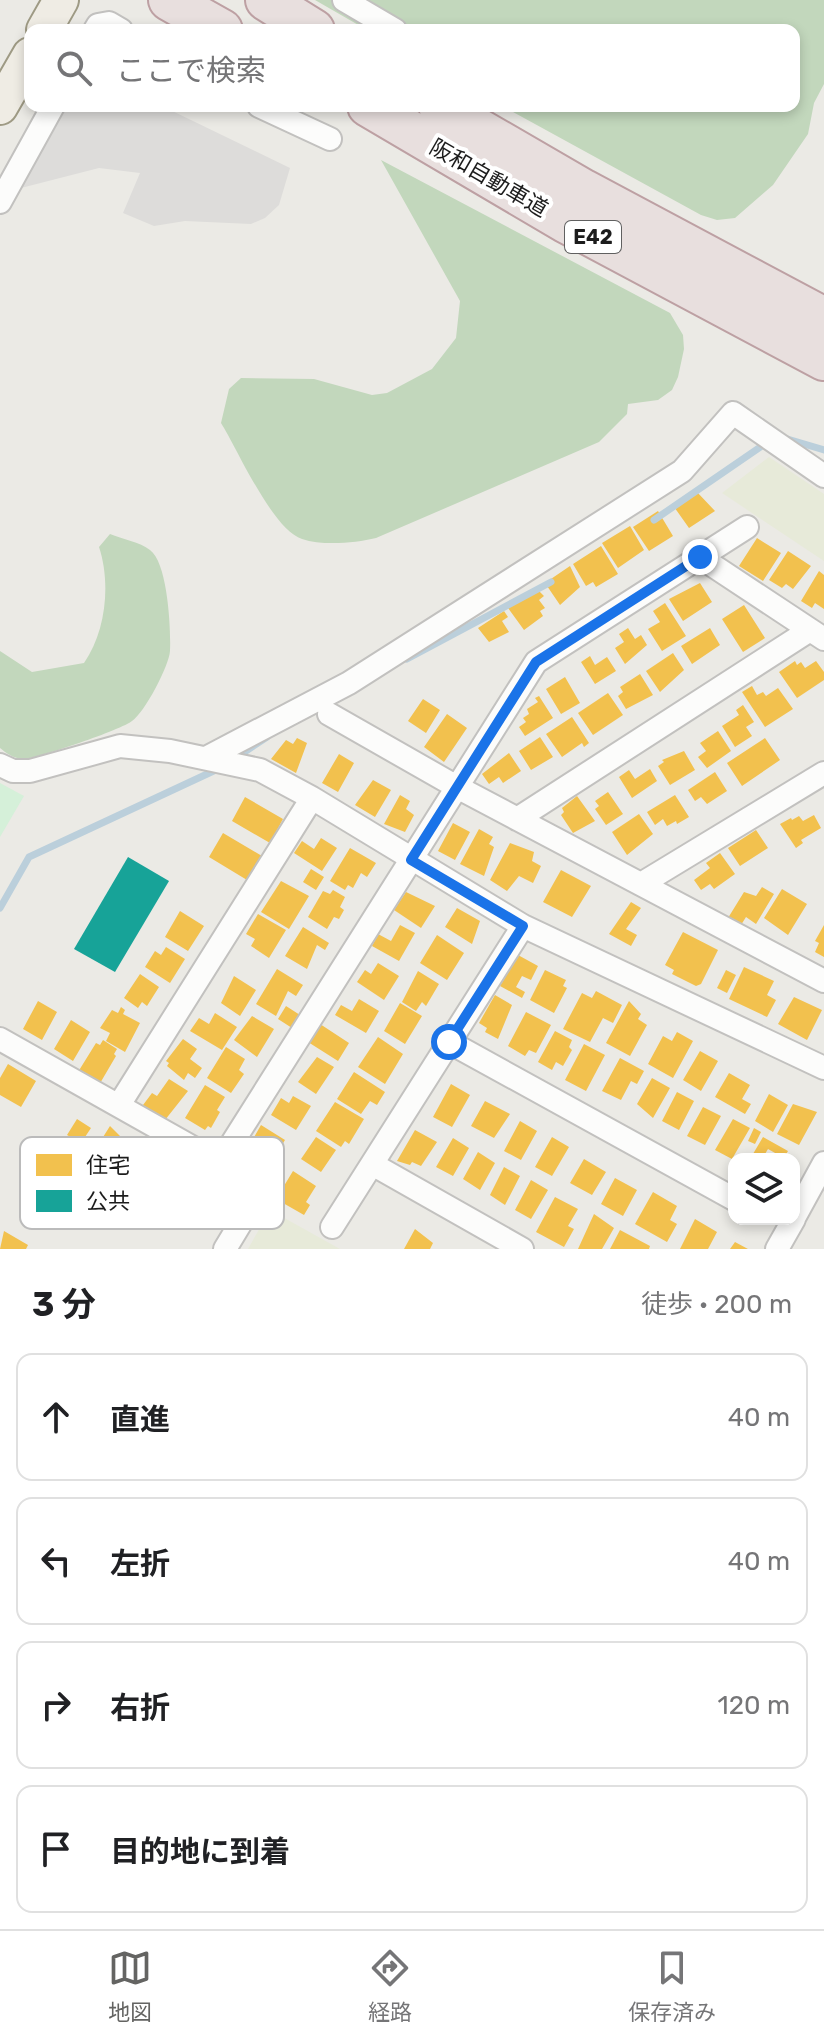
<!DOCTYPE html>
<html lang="ja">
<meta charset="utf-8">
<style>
body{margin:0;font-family:Rubik,"Noto Sans JP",sans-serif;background:#f6f6f6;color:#202124}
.controls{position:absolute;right:24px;bottom:24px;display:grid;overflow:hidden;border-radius:16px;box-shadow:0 4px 12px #0003}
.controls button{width:72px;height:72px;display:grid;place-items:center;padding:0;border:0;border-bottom:2px solid #e0e0e0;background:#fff;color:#202124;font:40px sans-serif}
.stop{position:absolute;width:24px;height:24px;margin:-18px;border:6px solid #1a73e8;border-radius:50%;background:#fff}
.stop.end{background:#1a73e8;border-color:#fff;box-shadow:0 2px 8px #0008}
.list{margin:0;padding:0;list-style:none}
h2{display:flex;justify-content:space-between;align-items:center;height:104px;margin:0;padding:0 32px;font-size:34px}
h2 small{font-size:26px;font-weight:400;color:#757577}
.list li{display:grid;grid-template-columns:52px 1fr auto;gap:24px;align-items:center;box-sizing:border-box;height:128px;margin:0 16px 16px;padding:0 16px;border:2px solid #e0e0e0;border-radius:16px}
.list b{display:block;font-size:30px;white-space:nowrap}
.list em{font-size:26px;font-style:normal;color:#757577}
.icon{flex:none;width:44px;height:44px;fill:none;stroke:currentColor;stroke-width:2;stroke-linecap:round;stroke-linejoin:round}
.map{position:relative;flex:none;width:824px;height:1249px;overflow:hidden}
.search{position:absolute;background:#fff;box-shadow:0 4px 12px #0003;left:24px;right:24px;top:24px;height:88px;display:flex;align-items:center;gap:20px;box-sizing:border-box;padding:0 28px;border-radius:16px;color:#757577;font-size:30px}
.sheet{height:680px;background:#fff}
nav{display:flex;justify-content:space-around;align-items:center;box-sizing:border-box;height:112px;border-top:2px solid #e0e0e0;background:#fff;font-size:22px;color:#757577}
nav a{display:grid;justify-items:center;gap:4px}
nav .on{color:#646462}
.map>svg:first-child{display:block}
</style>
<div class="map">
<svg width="824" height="1249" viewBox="0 0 824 1249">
<rect width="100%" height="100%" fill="#ebeae5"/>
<path fill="#e7ead9" d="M769,457L824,494V561L722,493Z
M270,1210L340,1249H248Z"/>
<path fill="#c2d7bc" d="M315,0H824V84L814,103L808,134L773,185L735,218L717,220L701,215L502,106H794V30H367Z
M381,160L670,313L683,335L684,349L678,377L672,390L658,400L628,404L627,414L599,442L376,538C355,543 323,546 302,539C272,529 238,450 221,423L229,389L241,378L314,379L372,395L387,393L432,369L456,338L460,301Z
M110,534C122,539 140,542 150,550C168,563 171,630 170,651C169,666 145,712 132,721C123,729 34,760 22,759C13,758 6,753 0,748V651L32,672L84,663C106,632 111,583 99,547Z"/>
<path fill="#d5f0d9" d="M0,783L24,796L0,837Z"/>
<path fill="#dddcda" d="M65,106H162L290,168L279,205L265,218L251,224L185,221L154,226L123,213L140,173L99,168L21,188Z"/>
<path fill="#f2c14e" d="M697,492L715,511L689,528L672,504Z
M658,511L673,536L649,551L633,527Z
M630,526L644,550L618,568L602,543Z
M757,538L781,553L763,581L739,566Z
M601,546L618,574L596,587L593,582L586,586L573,564Z
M788,551L811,566L793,589L786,584L782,588L769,580Z
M570,566L580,587L560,605L545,583Z
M819,571L824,575V609L815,603L812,608L801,601Z
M700,583L712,602L683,621L669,599Z
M538,590L544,596L539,600L545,608L540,611L543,616L524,630L508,608Z
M665,603L686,636L662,651L648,629L660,622L653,611Z
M744,605L765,638L743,652L722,619Z
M504,611L508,617L502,621L509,632L489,642L478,628Z
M628,628L635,639L641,635L647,645L625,664L615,648L624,642L619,634Z
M710,628L720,645L692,664L681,646Z
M673,653L684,670L660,692L646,671Z
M590,656L595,665L607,657L616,671L595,684L581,662Z
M795,661L797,665L801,662L805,668L816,661L824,672V680L797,698L779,672Z
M640,674L653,695L626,709L618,696L623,692L620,687Z
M565,677L580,703L561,714L546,689Z
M752,686L757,695L763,692L766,696L778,688L793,709L765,727L742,692Z
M608,693L623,715L593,735L578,713Z
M539,696L553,718L525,736L519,727L526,722L523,718L529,714L527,709L538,702L535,698Z
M423,699L440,710L426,733L408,721Z
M743,705L754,722L746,727L752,736L735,747L722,726L739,715L736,710Z
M447,714L467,728L444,762L424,747Z
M572,717L589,743L584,747L582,743L562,757L546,734Z
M718,731L731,751L707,768L698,757L706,751L700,743Z
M540,737L553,757L531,770L519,751Z
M297,738L307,743L296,773L271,759L286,740L293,744Z
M765,738L780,760L742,786L727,763Z
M684,751L695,770L670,785L658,766L664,762L662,760Z
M509,753L521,771L503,783L499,777L489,784L482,774Z
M339,754L354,763L338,792L322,783Z
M650,769L657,781L632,798L619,777L629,770L635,779Z
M715,772L727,791L707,804L701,797L695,801L688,790Z
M373,780L391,790L375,817L355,805Z
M608,792L623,814L606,825L595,809L599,806L595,801Z
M400,795L410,801L406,809L414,815L405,832L384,824Z
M675,795L689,817L677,824L676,821L667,826L663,819L655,825L647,812Z
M577,796L595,821L573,833L561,815L564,812L562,808Z
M245,797L283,819L270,843L232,821Z
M639,814L653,834L627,855L612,832Z
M814,815L821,828L801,840L803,843L796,848L780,824L791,818L792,820L799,816L803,821Z
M453,823L470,832L455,860L438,851Z
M479,829L493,837L489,844L494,847L484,876L460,864Z
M756,830L768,848L740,866L728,848Z
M223,833L262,856L247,880L209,857Z
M321,838L337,848L322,871L294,853L302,841L314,849Z
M510,843L534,852L532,861L541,866L533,883L519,876L507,891L490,880Z
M350,848L376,863L367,877L361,873L353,888L348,885L345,890L330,881Z
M720,853L735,874L714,889L710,884L701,890L694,880L710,868L706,863Z
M311,869L324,877L316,890L303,882Z
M561,870L591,886L572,917L543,902Z
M281,881L309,896L289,929L261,912Z
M762,887L774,894L756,924L746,917L741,925L728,918L744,892L756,896Z
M782,889L807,904L788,935L764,918Z
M333,890L345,897L340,907L344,910L339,919L334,917L327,929L308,917L323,891L330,894Z
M406,892L435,906L421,928L394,910Z
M631,902L641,908L626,929L637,935L631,946L609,934Z
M457,908L480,921L472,944L445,927Z
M180,911L204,926L188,951L165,937Z
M258,914L286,930L269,958L251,946L255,939L246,934Z
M400,925L415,933L399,961L372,946L378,934L391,941Z
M824,925V957L815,952L819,943L815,941Z
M303,927L329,943L325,950L317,945L307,969L285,956Z
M683,932L718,950L701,984L696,986L672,974L674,970L665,965Z
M437,935L464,953L447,980L420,963Z
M166,947L185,959L170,983L145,967L155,951L161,955Z
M518,955L538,966L531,980L522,976L516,987L525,992L522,998L500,986Z
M378,963L399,976L384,1000L357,982L365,970L371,974Z
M744,967L774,981L767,995L776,1000L767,1017L729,999Z
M277,969L303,985L296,996L288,991L276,1016L256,1004Z
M545,970L566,980L563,986L567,988L554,1013L530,1000Z
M726,970L736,975L727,993L717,988Z
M418,971L439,984L426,1006L422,1002L416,1011L402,1002Z
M140,974L159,987L147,1006L142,1002L138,1008L124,998Z
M234,976L256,990L240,1016L221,1003Z
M596,991L622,1005L613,1023L603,1018L590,1042L563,1029L582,993L592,998Z
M495,995L512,1005L498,1039L485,1032L487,1028L479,1023Z
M794,997L822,1010L807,1040L778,1024Z
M359,999L379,1011L366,1033L335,1015L341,1005L352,1011Z
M38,1001L57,1012L42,1040L23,1029Z
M629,1001L641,1014L638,1019L647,1025L630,1056L606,1043Z
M400,1003L422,1016L405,1044L384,1031Z
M286,1006L300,1015L292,1028L278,1019Z
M121,1007L125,1010L123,1014L140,1023L125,1052L106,1041L110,1033L100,1028L112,1010L118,1013Z
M526,1012L551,1025L536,1053L529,1050L525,1056L508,1046Z
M215,1013L237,1027L222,1050L190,1031L199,1018L209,1024Z
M252,1016L274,1029L257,1057L234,1040Z
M71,1020L90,1032L73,1061L54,1049Z
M320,1024L349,1043L338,1061L308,1042Z
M555,1031L572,1040L569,1047L572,1050L563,1066L556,1062L552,1070L538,1062Z
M677,1032L693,1041L673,1078L648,1064L663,1036L672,1041Z
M378,1037L403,1054L385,1084L358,1067Z
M183,1039L197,1049L190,1059L202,1068L195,1078L188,1073L184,1080L167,1066L169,1063L166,1061Z
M103,1040L117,1049L114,1054L116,1056L99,1085L78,1072L96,1043L100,1045Z
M584,1044L605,1055L586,1091L565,1080Z
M226,1047L245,1059L239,1070L244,1074L231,1093L207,1078Z
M700,1051L718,1061L701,1091L683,1080Z
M317,1057L334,1067L316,1094L298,1082Z
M620,1058L644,1071L637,1084L631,1081L621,1100L602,1091Z
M8,1064L36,1081L21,1107L0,1095V1078Z
M354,1072L385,1092L377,1105L370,1101L361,1114L337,1099Z
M729,1073L750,1085L742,1099L751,1104L745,1114L715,1097Z
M652,1078L670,1088L653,1118L637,1104Z
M169,1079L188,1091L165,1120L143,1105L152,1093L157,1096Z
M451,1084L470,1095L452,1127L433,1117Z
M205,1085L225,1097L217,1110L220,1112L211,1128L208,1126L205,1130L185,1118Z
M677,1092L694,1101L679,1130L662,1121Z
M769,1094L788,1105L773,1132L755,1121Z
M293,1096L311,1106L296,1130L271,1115L281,1098L289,1103Z
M485,1101L510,1114L494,1138L471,1126Z
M335,1102L364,1119L349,1144L345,1141L341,1147L316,1131Z
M793,1104L817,1112L799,1145L777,1134Z
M703,1107L721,1116L705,1145L687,1136Z
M77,1119L91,1128L81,1143L67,1135Z
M733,1119L750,1128L732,1159L715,1150Z
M520,1121L537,1131L521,1160L504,1151Z
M261,1125L285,1140L269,1166L252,1155L255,1150L249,1146Z
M110,1126L126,1142L118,1153L126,1159L119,1169L93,1153Z
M754,1128L761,1132L755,1144L748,1141Z
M415,1130L437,1142L421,1166L412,1162L410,1165L397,1161Z
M316,1137L336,1150L321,1172L301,1159Z
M552,1137L569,1147L552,1176L535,1167Z
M763,1137L788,1151L784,1158L768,1149L762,1159H750Z
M453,1138L469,1148L453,1176L436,1167Z
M478,1152L495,1163L480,1190L463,1179Z
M584,1159L606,1172L592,1195L570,1183Z
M504,1167L520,1176L505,1205L490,1195Z
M293,1171L316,1186L306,1202L310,1205L304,1215L276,1199Z
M615,1178L637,1190L623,1216L601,1204Z
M531,1180L548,1190L531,1219L515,1210Z
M653,1192L677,1206L670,1220L677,1224L667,1242L635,1224Z
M555,1197L578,1209L568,1226L574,1229L564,1247L536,1232Z
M594,1214L614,1228L602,1249H578Z
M695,1219L717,1232L708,1249H680Z
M415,1229L433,1243L430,1249H404Z
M620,1230L650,1246L649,1249H610Z
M4,1231L28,1245L26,1249H0Z
M735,1242L748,1249H730Z"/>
<path fill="#17a398" d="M128,857L169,881L115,972L74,949Z"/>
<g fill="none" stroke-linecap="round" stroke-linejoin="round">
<path stroke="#bbcfdb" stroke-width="7" d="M784,438L824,450
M654,520L769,441
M407,659L551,582
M234,759L267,737
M0,908L29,857L220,768"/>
<g stroke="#c2c1bf" stroke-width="26">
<path id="street" d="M344,0L395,30
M95,30L98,25L109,23L121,30
M259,106L330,139
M0,202L53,106
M700,557L824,639
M329,714L457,787L824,981
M206,758L349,683L682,471L733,413L824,476
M0,765L13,771H30L120,746L170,751L260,770L312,798L523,926L824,1068
M517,819L810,630
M641,884L824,773
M0,1039L238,1173
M449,1042L734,1199
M119,1105L312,798
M372,1164L522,1249
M794,1218L824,1163
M332,1227L523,926
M225,1249L251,1206L229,1148L536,662L747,527
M777,1249L794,1219"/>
</g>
<g stroke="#9e9a84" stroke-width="38">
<path id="primary" d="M44,30L61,0
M0,107L30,55"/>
</g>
<g stroke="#bda0a3" stroke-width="44">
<path id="highway" d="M169,0L222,30
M266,0L314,30
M368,106L565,222L824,360
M439,106L584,190L824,318"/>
</g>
<use href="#street" stroke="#fcfcfb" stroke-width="22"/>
<use href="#primary" stroke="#efece4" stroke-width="34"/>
<use href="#highway" stroke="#e8dfde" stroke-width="40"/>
</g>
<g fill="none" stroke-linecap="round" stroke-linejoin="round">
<path stroke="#1a73e8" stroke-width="10" d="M449,1042L523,926L411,860L536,662L700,557"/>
</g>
<g text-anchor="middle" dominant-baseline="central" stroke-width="8" stroke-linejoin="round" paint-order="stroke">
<rect fill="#fff" stroke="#606060" stroke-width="2" x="565" y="221" width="56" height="32" rx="6"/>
<g font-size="20" font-weight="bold" fill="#1c1c1c">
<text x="593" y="237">E42</text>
</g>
<g font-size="22" fill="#1c1c1c" stroke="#fff">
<text transform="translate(489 178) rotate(30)">阪和自動車道</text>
</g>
</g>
<rect x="20" y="1137" width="264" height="92" rx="12" fill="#fff" stroke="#bbb" stroke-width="2"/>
<rect x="36" y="1154" width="36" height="22" fill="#f2c14e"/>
<rect x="36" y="1190" width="36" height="22" fill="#17a398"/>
<g font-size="22" fill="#1c1c1c">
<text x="86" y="1173">住宅</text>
<text x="86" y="1209">公共</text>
</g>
</svg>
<div class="controls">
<button><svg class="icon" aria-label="layers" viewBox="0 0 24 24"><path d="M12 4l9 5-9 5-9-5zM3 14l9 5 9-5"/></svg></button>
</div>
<div class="stop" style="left:449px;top:1042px"></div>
<div class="stop end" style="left:700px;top:557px"></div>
<div class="search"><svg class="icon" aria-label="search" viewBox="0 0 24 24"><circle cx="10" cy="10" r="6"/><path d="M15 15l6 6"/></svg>ここで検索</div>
</div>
<section class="sheet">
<h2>3 分<small>徒歩 · 200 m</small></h2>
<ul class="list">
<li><svg class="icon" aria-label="ahead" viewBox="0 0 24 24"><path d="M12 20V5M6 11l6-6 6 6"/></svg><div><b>直進</b></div><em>40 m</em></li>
<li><svg class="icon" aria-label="left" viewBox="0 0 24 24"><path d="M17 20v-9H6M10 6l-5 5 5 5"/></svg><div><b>左折</b></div><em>40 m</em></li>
<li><svg class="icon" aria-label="right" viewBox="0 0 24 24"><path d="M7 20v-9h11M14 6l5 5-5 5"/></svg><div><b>右折</b></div><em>120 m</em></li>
<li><svg class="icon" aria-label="arrive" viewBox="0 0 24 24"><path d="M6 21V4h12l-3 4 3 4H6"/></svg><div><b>目的地に到着</b></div></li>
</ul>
</section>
<nav>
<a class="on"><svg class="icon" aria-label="map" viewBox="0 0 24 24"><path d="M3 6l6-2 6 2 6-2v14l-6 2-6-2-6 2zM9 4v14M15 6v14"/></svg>地図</a>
<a><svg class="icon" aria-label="directions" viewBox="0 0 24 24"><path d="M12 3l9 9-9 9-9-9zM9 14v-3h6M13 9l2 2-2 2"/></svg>経路</a>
<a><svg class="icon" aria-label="saved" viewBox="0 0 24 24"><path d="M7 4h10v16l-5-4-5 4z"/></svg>保存済み</a>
</nav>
